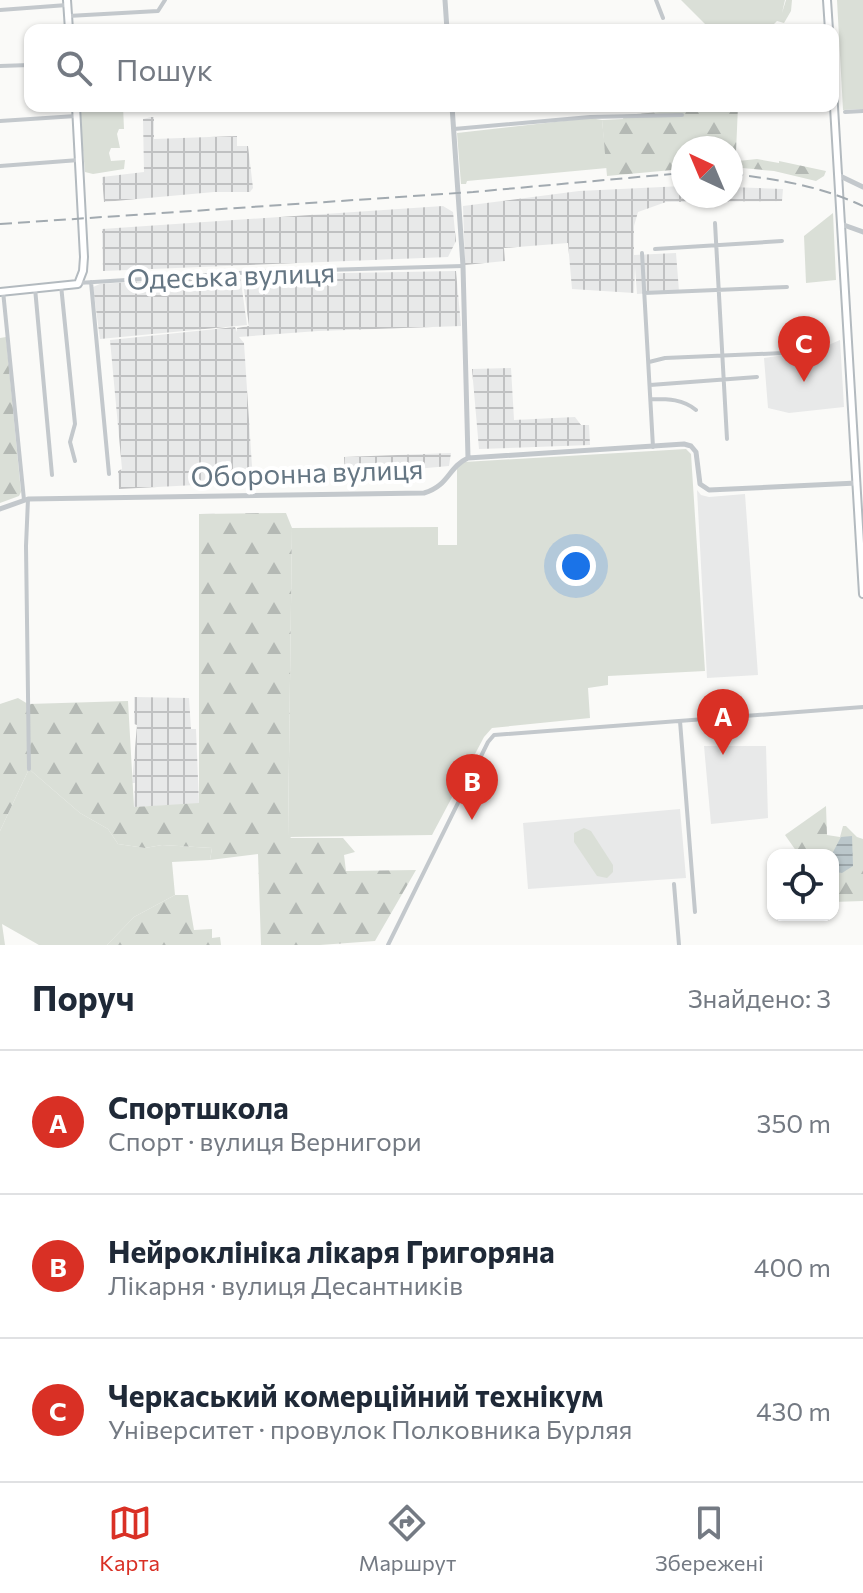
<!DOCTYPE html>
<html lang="uk">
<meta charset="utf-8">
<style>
body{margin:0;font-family:Commissioner,sans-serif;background:#f2f2f3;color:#1f2937}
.controls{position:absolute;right:24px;bottom:24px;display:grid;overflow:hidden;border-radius:16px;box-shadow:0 2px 6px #0004}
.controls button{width:72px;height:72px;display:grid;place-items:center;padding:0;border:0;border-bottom:2px solid #e0e1e3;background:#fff;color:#1f2937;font:40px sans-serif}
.compass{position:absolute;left:671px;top:136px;width:72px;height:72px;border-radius:50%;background:#fff;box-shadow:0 2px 6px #0004;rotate:316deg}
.you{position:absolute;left:576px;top:566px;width:28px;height:28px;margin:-20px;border:6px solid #fff;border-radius:50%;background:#1a73e8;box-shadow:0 0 0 12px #1a73e833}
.badge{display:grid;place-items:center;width:52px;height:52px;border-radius:50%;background:#d93025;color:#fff;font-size:26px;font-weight:700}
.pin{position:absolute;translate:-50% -66px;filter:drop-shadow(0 2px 4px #0008)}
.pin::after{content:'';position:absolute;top:42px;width:28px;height:24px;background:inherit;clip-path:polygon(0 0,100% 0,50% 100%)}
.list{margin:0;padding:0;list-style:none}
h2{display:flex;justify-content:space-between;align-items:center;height:104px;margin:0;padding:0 32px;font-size:34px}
h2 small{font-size:26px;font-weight:400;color:#747a83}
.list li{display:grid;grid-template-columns:52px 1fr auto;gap:24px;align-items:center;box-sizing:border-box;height:144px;padding:0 32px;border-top:2px solid #e0e1e3}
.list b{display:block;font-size:30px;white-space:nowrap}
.list p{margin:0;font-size:26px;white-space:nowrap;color:#747a83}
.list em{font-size:26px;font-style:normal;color:#747a83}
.icon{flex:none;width:44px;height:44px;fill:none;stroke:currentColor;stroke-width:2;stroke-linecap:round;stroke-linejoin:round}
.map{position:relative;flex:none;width:863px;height:945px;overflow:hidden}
.search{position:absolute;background:#fff;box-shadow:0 2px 6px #0004;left:24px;right:24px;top:24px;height:88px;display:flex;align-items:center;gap:20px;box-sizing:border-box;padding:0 28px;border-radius:16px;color:#747a83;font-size:30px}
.sheet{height:536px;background:#fff}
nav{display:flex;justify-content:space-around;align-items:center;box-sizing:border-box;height:112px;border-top:2px solid #e0e1e3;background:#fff;font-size:22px;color:#747a83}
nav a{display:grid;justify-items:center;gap:4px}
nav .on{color:#d93025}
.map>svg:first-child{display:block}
</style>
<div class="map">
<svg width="863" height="945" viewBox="0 0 863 945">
<defs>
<pattern id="industrial-grid" width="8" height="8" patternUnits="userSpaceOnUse" patternTransform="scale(2)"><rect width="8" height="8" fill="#e8e9e9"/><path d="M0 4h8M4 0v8" fill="none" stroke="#c0c1c2"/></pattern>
<pattern id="forest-firs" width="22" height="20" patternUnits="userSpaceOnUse" patternTransform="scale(2)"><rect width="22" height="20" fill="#dadfd7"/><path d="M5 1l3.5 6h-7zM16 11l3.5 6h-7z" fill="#b4b9b4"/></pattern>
<pattern id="water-rules" width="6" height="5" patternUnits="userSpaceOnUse" patternTransform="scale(2)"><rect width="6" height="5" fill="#bbc7cb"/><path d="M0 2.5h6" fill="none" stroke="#9ca6aa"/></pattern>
</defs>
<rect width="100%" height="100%" fill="#fafaf8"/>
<path fill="#e8e9e9" d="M840,340L844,407L789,413L768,408L764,358L817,350Z
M697,490L701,495L709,497L745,494L758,675L707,678Z
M766,746L768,818L711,824L704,746Z
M680,809L686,878L528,889L523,823Z"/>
<path fill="url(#industrial-grid)" d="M151,117H154V139L237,136V146H248L253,188L250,192H214L104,202L102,177L144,172L143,119Z
M683,186V196H731V187L783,189L782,201L666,202L638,212L634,226V255L676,253L679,291L637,294L635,267L634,293L572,289L568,243L504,248L505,261L465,265L463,206L579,191Z
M443,206L453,212L456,241L448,257L103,271L102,229Z
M456,271L461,326L318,331L239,337L244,343L253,482L119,489L118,471L122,469L110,340L235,327L237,332V328L249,326L242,275Z
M240,275L247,325L100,339L93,287L100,284Z
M511,368L514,420L575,417L581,425H589L590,445L479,449L472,369Z
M451,453L449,466L348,475L345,473L344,457Z
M134,697L189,698L191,729H196L199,804L134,807L135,783H132L137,725L134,724Z"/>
<path fill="#dadfd7" d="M681,0H785L782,13L786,0H792L791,11L784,23L777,21L768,30H711Z
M837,0H863V109L843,110Z
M79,106H123L124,129H119L117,134L120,148H111L109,153L111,161L125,160L124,169L93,174L85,172Z
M590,118L602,120L607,168L467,181L466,184H461L457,133Z
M833,213L836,280L806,283L804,236Z
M686,449L691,454L705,671L608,676V685L588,688L590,718L492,728L484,737L432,835L288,837L292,528L438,527V545H457V467L464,462Z
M29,769L80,813L108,829L118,844L145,848L162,845L212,848L210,860L172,862L175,895L134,917L107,945H39L2,924L5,945H0V831Z
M584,828L591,831L613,865V872L607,878L597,876L574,842V833Z"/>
<path fill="url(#forest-firs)" d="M684,106H738L736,152L738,161L757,159L779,163V161L826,171L824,176L816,181L774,171L731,167V148H683V169L607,176L602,120L623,119L624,115L684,110Z
M6,337L21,492L19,496L0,503V338Z
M286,513L292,528L288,834L291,838H343L355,852L344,855L346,871L416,870L375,941L320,945H261L258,854L210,860L212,848L162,845L145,848L118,844L108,829L80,813L29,769L0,831V704L18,698L28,704L128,701L134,807L199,803V514Z
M826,806L827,835L840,837L843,826H846L857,837L863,839V901L833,902V855H799L785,835Z
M175,895H188L194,930L212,929V938L220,937L221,945H107L134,917Z"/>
<path fill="url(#water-rules)" d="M852,836L853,866L842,873L836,872L833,852L841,837Z"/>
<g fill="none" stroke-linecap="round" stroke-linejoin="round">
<g stroke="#b3babf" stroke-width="10">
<path id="secondary" d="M67,0L69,30
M827,0L829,30
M833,90L863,594
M0,292L78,284L83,271L84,257L76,106"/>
</g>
<path stroke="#c3c8cc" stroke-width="4" d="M656,0L663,18
M0,10L67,5
M68,16L158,11L165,0
M0,66L30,65
M845,112L863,111
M0,121L76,116
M454,129L590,117L682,115
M0,166L79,160
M715,223L727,439
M655,249L782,241
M642,253L653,447
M91,282L109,474
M78,283L255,272L463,266
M61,285L75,424L70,442L75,461
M35,288L52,475
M3,291L24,500
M644,293L787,287
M649,362L665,358L783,353L812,347
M650,385L757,377
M652,399C668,399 683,399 696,410
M28,499L26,546L29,769
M680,721L695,912
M674,884L679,945
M388,945L488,742L494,735L863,707"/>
<path stroke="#c3c8cc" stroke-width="5" d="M445,0L447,30
M452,106L463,266L468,458
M838,175L863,187
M841,224L863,232
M0,509L28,499L424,493C449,486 448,467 468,458L684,444L691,446L696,452L700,484L709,490L857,483"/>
<use href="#secondary" stroke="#fff" stroke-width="6"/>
<path stroke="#a2aab0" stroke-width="2" stroke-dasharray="12 6" stroke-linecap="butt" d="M731,174C778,179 820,186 863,206
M0,224L473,192L683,173"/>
</g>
<g text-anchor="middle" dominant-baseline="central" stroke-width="8" stroke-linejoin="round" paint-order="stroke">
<g font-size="28" fill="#657683" stroke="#fff">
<text transform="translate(231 275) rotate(-2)">Одеська вулиця</text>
<text transform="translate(307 472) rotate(-2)">Оборонна вулиця</text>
</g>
</g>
</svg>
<div class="controls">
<button><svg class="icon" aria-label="locate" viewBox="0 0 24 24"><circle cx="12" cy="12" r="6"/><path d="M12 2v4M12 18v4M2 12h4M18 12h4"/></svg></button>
</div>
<svg class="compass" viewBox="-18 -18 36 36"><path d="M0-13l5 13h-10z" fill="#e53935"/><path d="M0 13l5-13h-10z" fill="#747a83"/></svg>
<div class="you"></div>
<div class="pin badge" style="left:723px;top:755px">A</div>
<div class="pin badge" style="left:472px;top:820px">B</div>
<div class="pin badge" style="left:804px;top:382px">C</div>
<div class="search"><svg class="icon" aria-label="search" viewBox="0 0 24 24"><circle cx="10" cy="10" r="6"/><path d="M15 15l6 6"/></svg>Пошук</div>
</div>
<section class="sheet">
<h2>Поруч<small>Знайдено: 3</small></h2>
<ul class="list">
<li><span class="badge">A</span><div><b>Спортшкола</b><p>Спорт · вулиця Вернигори</p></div><em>350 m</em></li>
<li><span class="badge">B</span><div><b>Нейроклініка лікаря Григоряна</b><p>Лікарня · вулиця Десантників</p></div><em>400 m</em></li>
<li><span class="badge">C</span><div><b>Черкаський комерційний технікум</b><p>Університет · провулок Полковника Бурляя</p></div><em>430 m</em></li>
</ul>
</section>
<nav>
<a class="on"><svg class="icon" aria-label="map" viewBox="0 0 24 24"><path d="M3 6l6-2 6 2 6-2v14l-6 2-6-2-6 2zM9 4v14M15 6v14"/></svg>Карта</a>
<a><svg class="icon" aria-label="directions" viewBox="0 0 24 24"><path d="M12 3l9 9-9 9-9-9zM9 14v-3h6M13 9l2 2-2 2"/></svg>Маршрут</a>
<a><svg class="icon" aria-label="saved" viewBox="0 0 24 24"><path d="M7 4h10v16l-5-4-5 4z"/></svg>Збережені</a>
</nav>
